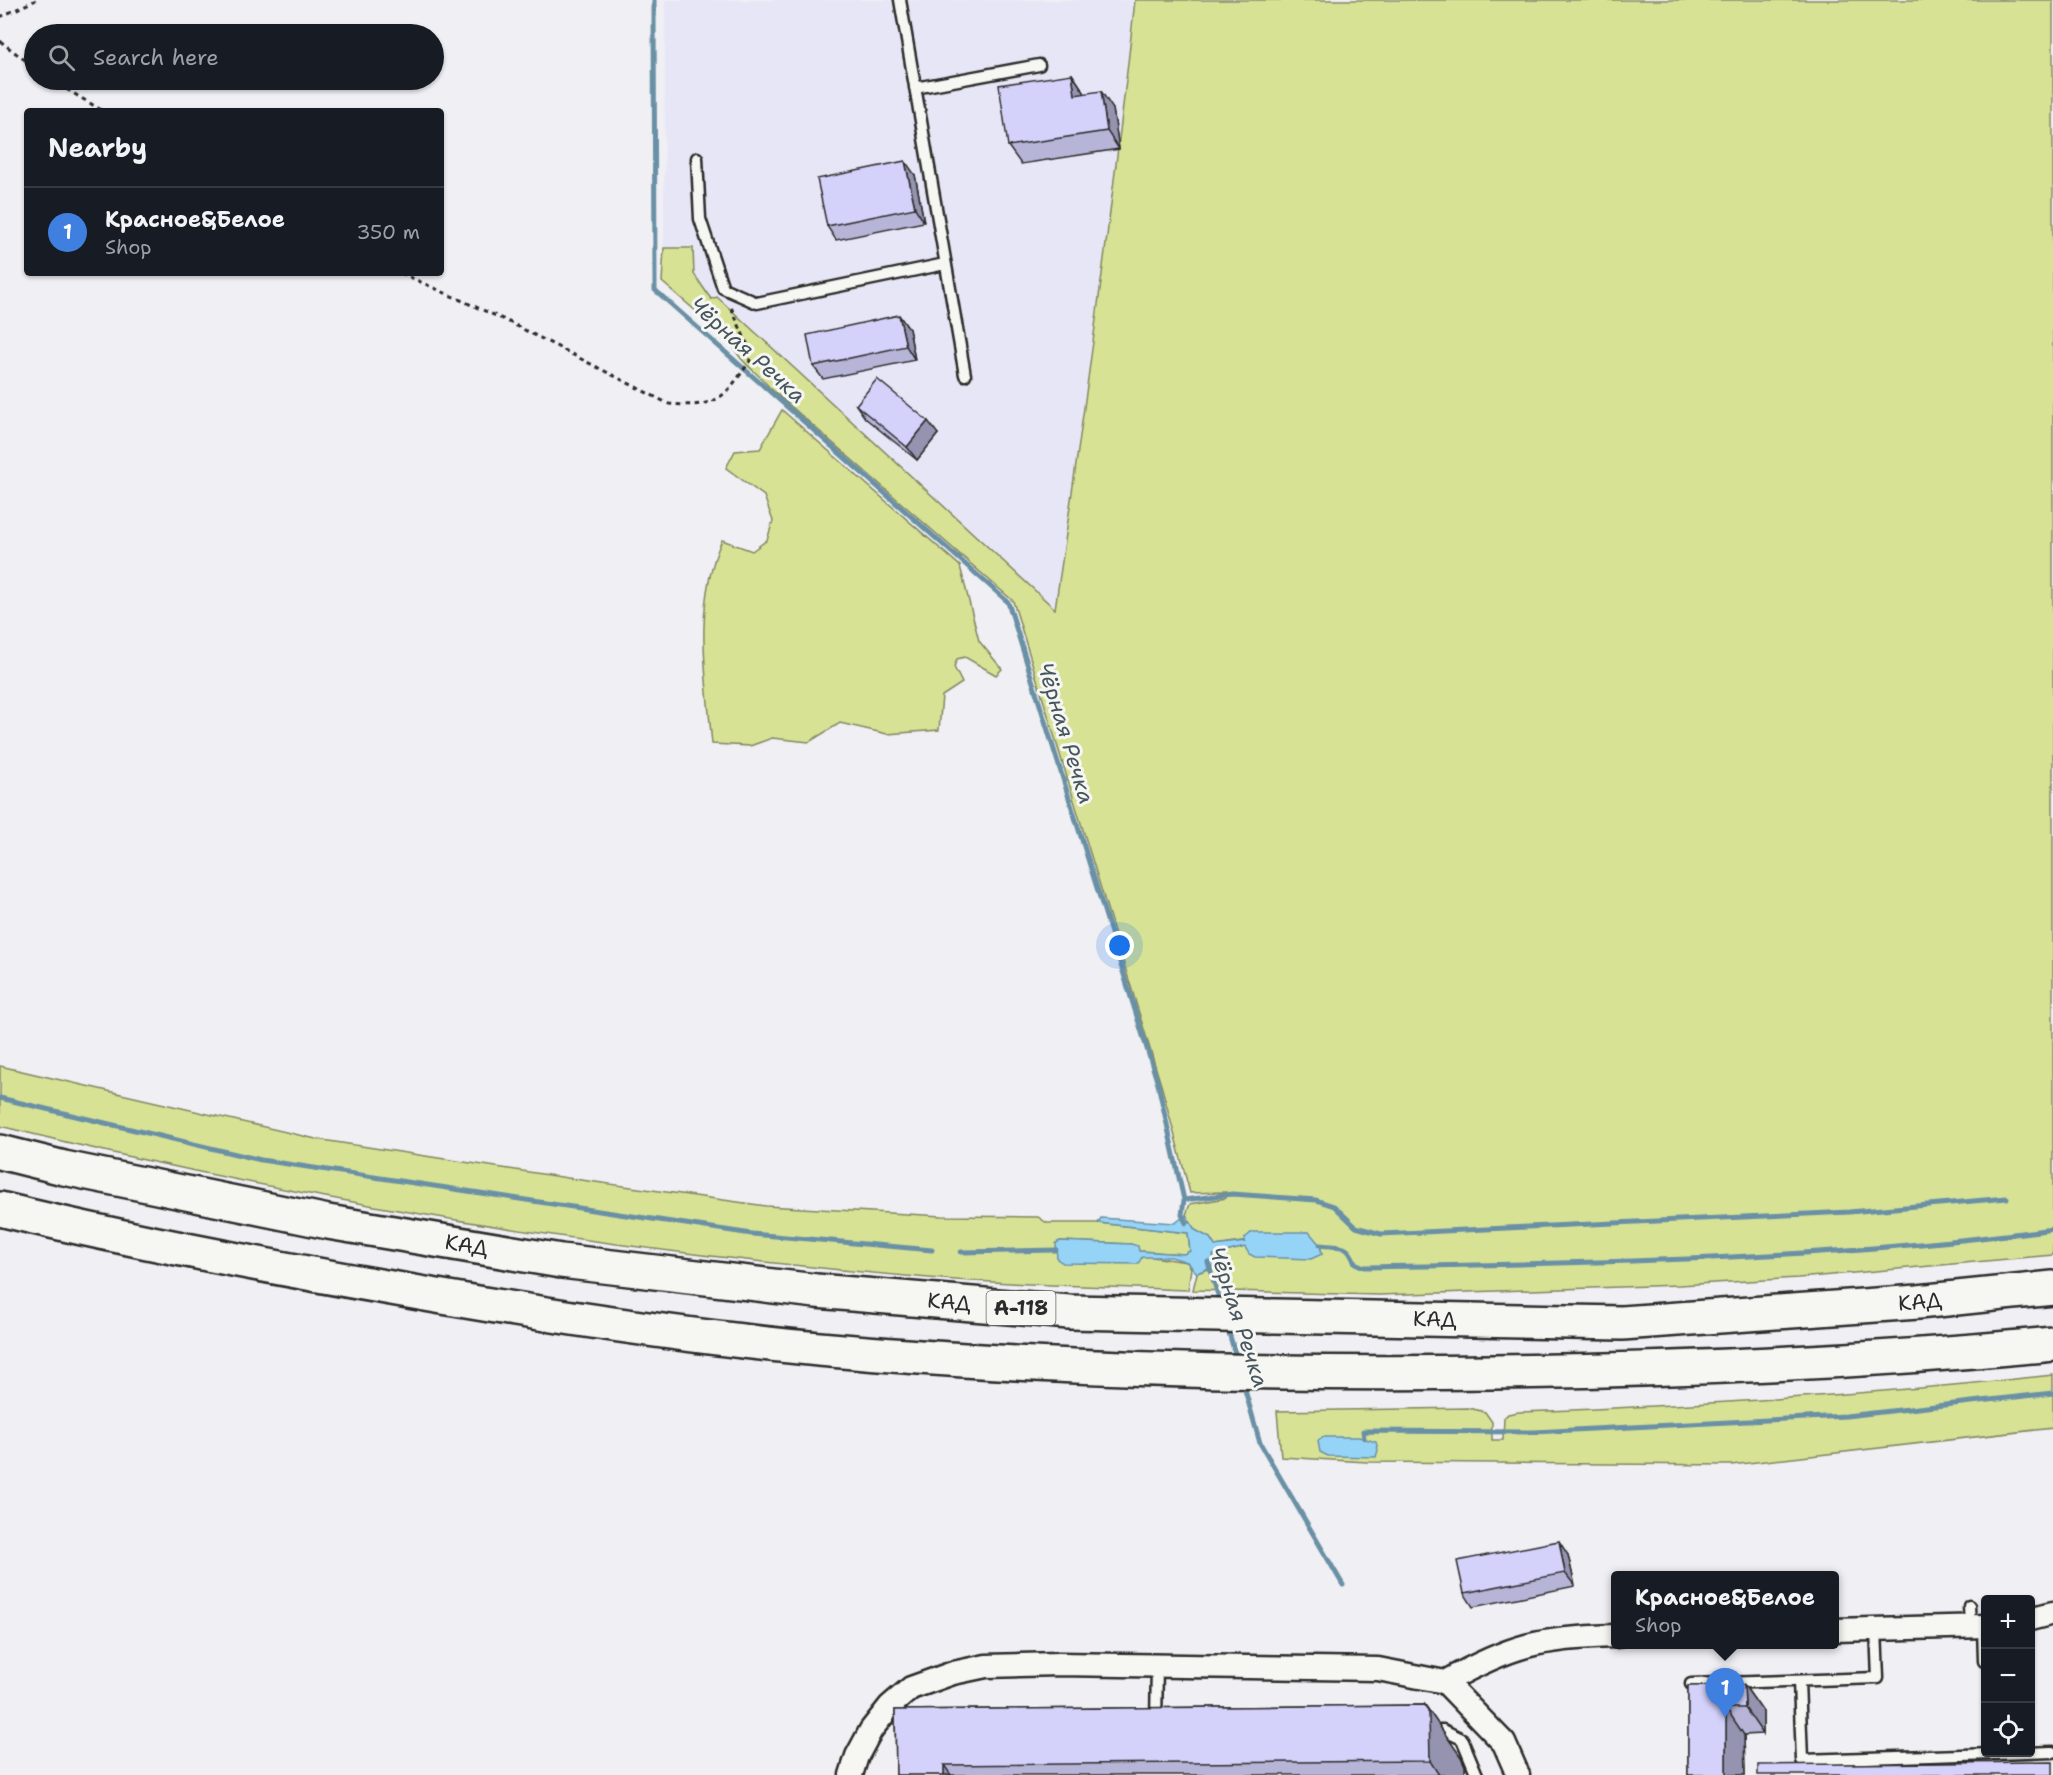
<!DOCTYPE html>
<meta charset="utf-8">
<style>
body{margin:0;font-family:"Shantell Sans",sans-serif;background:#20242c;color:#f1f3f6}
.controls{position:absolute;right:18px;bottom:18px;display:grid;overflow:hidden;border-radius:6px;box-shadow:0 2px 4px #0004}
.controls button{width:54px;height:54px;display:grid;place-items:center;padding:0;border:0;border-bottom:2px solid #363941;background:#171b24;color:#f1f3f6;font:30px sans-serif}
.you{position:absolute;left:1120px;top:946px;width:21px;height:21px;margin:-15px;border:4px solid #fff;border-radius:50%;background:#1a73e8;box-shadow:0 0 0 9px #1a73e833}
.badge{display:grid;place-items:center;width:39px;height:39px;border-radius:50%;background:#7c3aed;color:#fff;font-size:20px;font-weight:700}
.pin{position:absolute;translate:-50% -50px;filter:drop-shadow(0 2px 3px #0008)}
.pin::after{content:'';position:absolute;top:32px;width:21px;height:18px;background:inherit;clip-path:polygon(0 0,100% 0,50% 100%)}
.popup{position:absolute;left:1611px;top:1571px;width:228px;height:78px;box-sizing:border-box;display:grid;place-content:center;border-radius:6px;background:#171b24;filter:drop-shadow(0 2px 4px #0005);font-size:20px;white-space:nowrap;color:#9ea1a6}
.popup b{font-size:22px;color:#f1f3f6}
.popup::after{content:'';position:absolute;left:50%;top:100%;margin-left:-12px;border:12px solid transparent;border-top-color:#171b24}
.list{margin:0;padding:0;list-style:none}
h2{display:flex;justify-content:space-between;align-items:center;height:78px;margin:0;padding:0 24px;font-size:26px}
h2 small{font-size:20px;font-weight:400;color:#9ea1a6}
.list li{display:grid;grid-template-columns:39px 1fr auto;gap:18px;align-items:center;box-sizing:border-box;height:90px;padding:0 24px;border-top:2px solid #363941}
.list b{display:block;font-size:22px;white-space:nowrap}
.list p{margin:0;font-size:20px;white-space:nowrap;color:#9ea1a6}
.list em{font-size:20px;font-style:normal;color:#9ea1a6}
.icon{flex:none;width:33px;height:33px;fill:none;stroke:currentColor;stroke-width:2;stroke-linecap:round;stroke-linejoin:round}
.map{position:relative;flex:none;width:2053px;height:1775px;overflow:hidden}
.search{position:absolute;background:#171b24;box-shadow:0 2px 4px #0004;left:24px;top:24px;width:420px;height:66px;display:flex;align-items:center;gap:15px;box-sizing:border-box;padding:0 21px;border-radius:33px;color:#9ea1a6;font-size:22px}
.panel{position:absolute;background:#171b24;box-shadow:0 2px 4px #0004;left:24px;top:108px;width:420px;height:168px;border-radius:6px}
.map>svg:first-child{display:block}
</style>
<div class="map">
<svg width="2053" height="1775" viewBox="0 0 2053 1775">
<rect width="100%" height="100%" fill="#efeff4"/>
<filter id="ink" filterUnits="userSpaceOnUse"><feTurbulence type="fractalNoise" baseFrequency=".0167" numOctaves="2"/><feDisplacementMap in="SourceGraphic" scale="12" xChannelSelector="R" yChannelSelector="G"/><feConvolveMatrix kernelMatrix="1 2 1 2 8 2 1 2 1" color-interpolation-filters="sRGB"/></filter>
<g filter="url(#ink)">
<path fill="#e7e6f6" d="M665,0H1135L1119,149L1055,610L717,297L711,299L694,274L693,248H664Z"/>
<path fill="#d7e295" stroke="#818660" stroke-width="1.5" d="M1135,0H2053V1255L1798,1278L1679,1285L1379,1295L1193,1290L1197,1273L1216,1266L1213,1255L1245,1247L1247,1250L1322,1254L1320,1245L1308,1232L1215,1246L1210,1238L1195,1230L1186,1215L1190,1204L1226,1198V1192L1190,1193L1162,1088L1013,601L769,387C757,371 738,362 732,342L662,282L664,248H693L694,274L711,299L717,297L1055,609C1085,407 1113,204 1135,0Z
M782,410L960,566L979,641L1002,669L996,675L965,657L957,659L954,667L962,683L942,696L939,730L887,734L840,723L809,742L772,738L750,746L712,744C706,677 693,603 722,540L752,551L767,540L773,521L764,496L726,468L735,451L760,449Z
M0,1066L316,1139L574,1179L766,1206L942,1216L1038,1217L1047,1223H1098L1188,1233L1190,1251L1184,1254L1139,1251L1131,1244L1060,1241L1056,1243L1187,1262L1191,1268L1188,1290C1102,1286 1015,1285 929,1278C616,1252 304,1202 0,1126Z
M2053,1375V1428L1731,1465L1367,1462L1281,1457L1277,1411L1469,1408L1485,1412L1492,1422V1440H1503L1504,1418L1508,1414L1519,1412C1698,1405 1875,1395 2053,1375Z"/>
<path fill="#96d4f7" stroke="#6b90a5" stroke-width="1.5" d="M1186,1215L1195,1230L1210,1238L1215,1246L1245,1242V1238L1252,1232H1309L1320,1245L1322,1254L1311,1259L1255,1257L1249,1254L1245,1247L1213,1255L1216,1265L1197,1273L1187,1262L1171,1257H1142L1138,1264L1063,1263L1057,1259L1056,1243L1060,1241L1131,1244L1138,1246L1139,1251L1184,1254L1190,1251L1188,1233L1098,1223L1101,1218L1175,1223Z
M1324,1437H1359L1376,1442L1378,1450L1376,1457L1328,1456L1320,1452L1318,1441Z"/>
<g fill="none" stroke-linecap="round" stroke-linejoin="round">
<path stroke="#6b90a5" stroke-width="5" d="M654,0L655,290L1008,602L1158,1084L1184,1200L1182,1215L1186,1223
M0,1098L261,1160L752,1234L932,1250
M1184,1200L1232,1194L1316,1200L1334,1206L1356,1227L1381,1234L1849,1212L2007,1198
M1320,1245C1338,1248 1348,1242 1355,1263L1364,1267C1594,1263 1825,1260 2053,1229
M961,1252L1056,1250
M1208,1262L1221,1305
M1227,1326L1237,1360
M1243,1383L1260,1443L1343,1585
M1364,1438L1363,1431L1534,1432L1846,1416L2053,1393"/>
<g stroke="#2b2b2b" stroke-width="15">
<path id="lane" d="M900,0L965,375
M915,88L1039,65
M697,158L700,219L723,288L757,303L945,264
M1969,1606L1970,1626
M1983,1626L1984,1661
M1799,1681L1802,1760L2053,1752
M1691,1684L1878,1678L1876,1629
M1156,1723L1157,1665
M1429,1730H1443L1462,1739L1477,1775"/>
</g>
<g stroke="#2b2b2b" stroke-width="27">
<path id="street" d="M2030,1619L2053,1613
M1834,1630L1986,1626
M1445,1682C1511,1645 1540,1638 1616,1636
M851,1775L857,1756L871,1730L890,1706L911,1688L953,1673L986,1666L1059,1664L1378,1669L1445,1682L1504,1743L1518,1775"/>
</g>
<g stroke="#2b2b2b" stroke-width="38">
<g id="highway">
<path id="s1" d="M0,1152L64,1168L328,1222L561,1261L816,1291L1069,1312L1622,1323L1918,1302L2053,1288"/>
<path d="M0,1209C131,1241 264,1266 397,1289C537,1314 677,1336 819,1349C1043,1369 1268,1375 1493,1372C1680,1370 1867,1362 2053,1344"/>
</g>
</g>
<path stroke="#2b2b2b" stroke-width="3" stroke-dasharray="4.5 4.5" stroke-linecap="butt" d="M0,17L36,0
M0,41L34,67
M51,80L103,111
M401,273L507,321L669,404C718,408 723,399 750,361L748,346L731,307"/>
<use href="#lane" stroke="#f6f6f2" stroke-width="10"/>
<use href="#street" stroke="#f6f6f2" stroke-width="22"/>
<use href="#highway" stroke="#f6f6f2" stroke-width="33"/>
</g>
<path fill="#b6b5d8" stroke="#2b2b2b" stroke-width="1.5" d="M1072,74L1084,92V94L1113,109L1119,149L1021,164L1008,146Z
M915,175L924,222L836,240L827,226Z
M909,329L915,360L823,379L813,366Z
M856,405L938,434L917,460L865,418Z
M1568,1555L1575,1586L1473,1607L1464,1593Z
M1744,1685L1763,1712V1734L1744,1735L1745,1775H1688V1686Z
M1425,1705L1461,1757L1465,1766V1775H896L895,1710Z"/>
<path fill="#9493b0" stroke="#2b2b2b" stroke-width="1.5" d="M1072,74L1084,92L1087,113L1075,95Z
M1101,91L1113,109L1119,149L1107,131Z
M905,161L915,175L924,222L915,208Z
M899,315L909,329L915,360L906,346Z
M928,421L938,434L917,460L907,447Z
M1559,1541L1568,1555L1575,1586L1565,1573Z
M1744,1685L1763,1712V1734L1745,1708Z
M1425,1705L1461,1757L1465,1766V1775H1439L1430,1761Z
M1726,1708L1744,1735L1745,1775H1726Z
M944,1765L951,1775H944Z"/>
<path fill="#d4d2fb" stroke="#2b2b2b" stroke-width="1.5" d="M1072,74L1075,95L1101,91L1107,131L1008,146L999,85Z
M905,161L915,208L827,226L817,179Z
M899,315L906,346L813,366L807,335Z
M877,379L928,421L907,447L856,405Z
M1559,1541L1565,1573L1464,1593L1457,1561Z
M1744,1685L1745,1708H1726V1775H1688V1686Z
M1425,1705L1429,1714L1430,1761L944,1765V1775H896L895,1710Z
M2053,1762V1775H1758V1765Z"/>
</g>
<g text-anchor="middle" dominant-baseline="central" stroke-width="6" stroke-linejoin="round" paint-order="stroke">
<rect fill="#f6f6f2" stroke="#686867" stroke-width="1.5" x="986.5" y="1291" width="69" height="34" rx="4.5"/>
<g font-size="20" font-weight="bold" fill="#2b2b2b">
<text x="1021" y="1308">А-118</text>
</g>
<g font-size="21" fill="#2b2b2b" stroke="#f6f6f2">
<text stroke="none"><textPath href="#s1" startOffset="476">КАД</textPath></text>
<text stroke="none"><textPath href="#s1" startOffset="1934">КАД</textPath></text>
<text stroke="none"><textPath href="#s1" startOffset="962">КАД</textPath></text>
<text stroke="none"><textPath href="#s1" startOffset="1448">КАД</textPath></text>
</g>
<g font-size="22" font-style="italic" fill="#46555e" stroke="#f6f6f2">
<text transform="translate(748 350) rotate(42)">Чёрная Речка</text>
<text transform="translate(1066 733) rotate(73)">Чёрная Речка</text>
<text transform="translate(1239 1317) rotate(72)">Чёрная Речка</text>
</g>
</g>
</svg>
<div class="controls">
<button>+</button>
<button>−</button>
<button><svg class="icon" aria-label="locate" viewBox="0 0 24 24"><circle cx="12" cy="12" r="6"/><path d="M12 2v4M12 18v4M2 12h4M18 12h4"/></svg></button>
</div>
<div class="you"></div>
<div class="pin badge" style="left:1725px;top:1718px;background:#3f7fe0">1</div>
<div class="popup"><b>Красное&amp;Белое</b>Shop</div>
<div class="search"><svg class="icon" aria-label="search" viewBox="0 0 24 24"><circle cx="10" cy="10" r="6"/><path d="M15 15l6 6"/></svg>Search here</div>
<section class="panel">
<h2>Nearby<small></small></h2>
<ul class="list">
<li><span class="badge" style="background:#3f7fe0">1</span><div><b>Красное&amp;Белое</b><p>Shop</p></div><em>350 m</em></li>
</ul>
</section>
</div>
